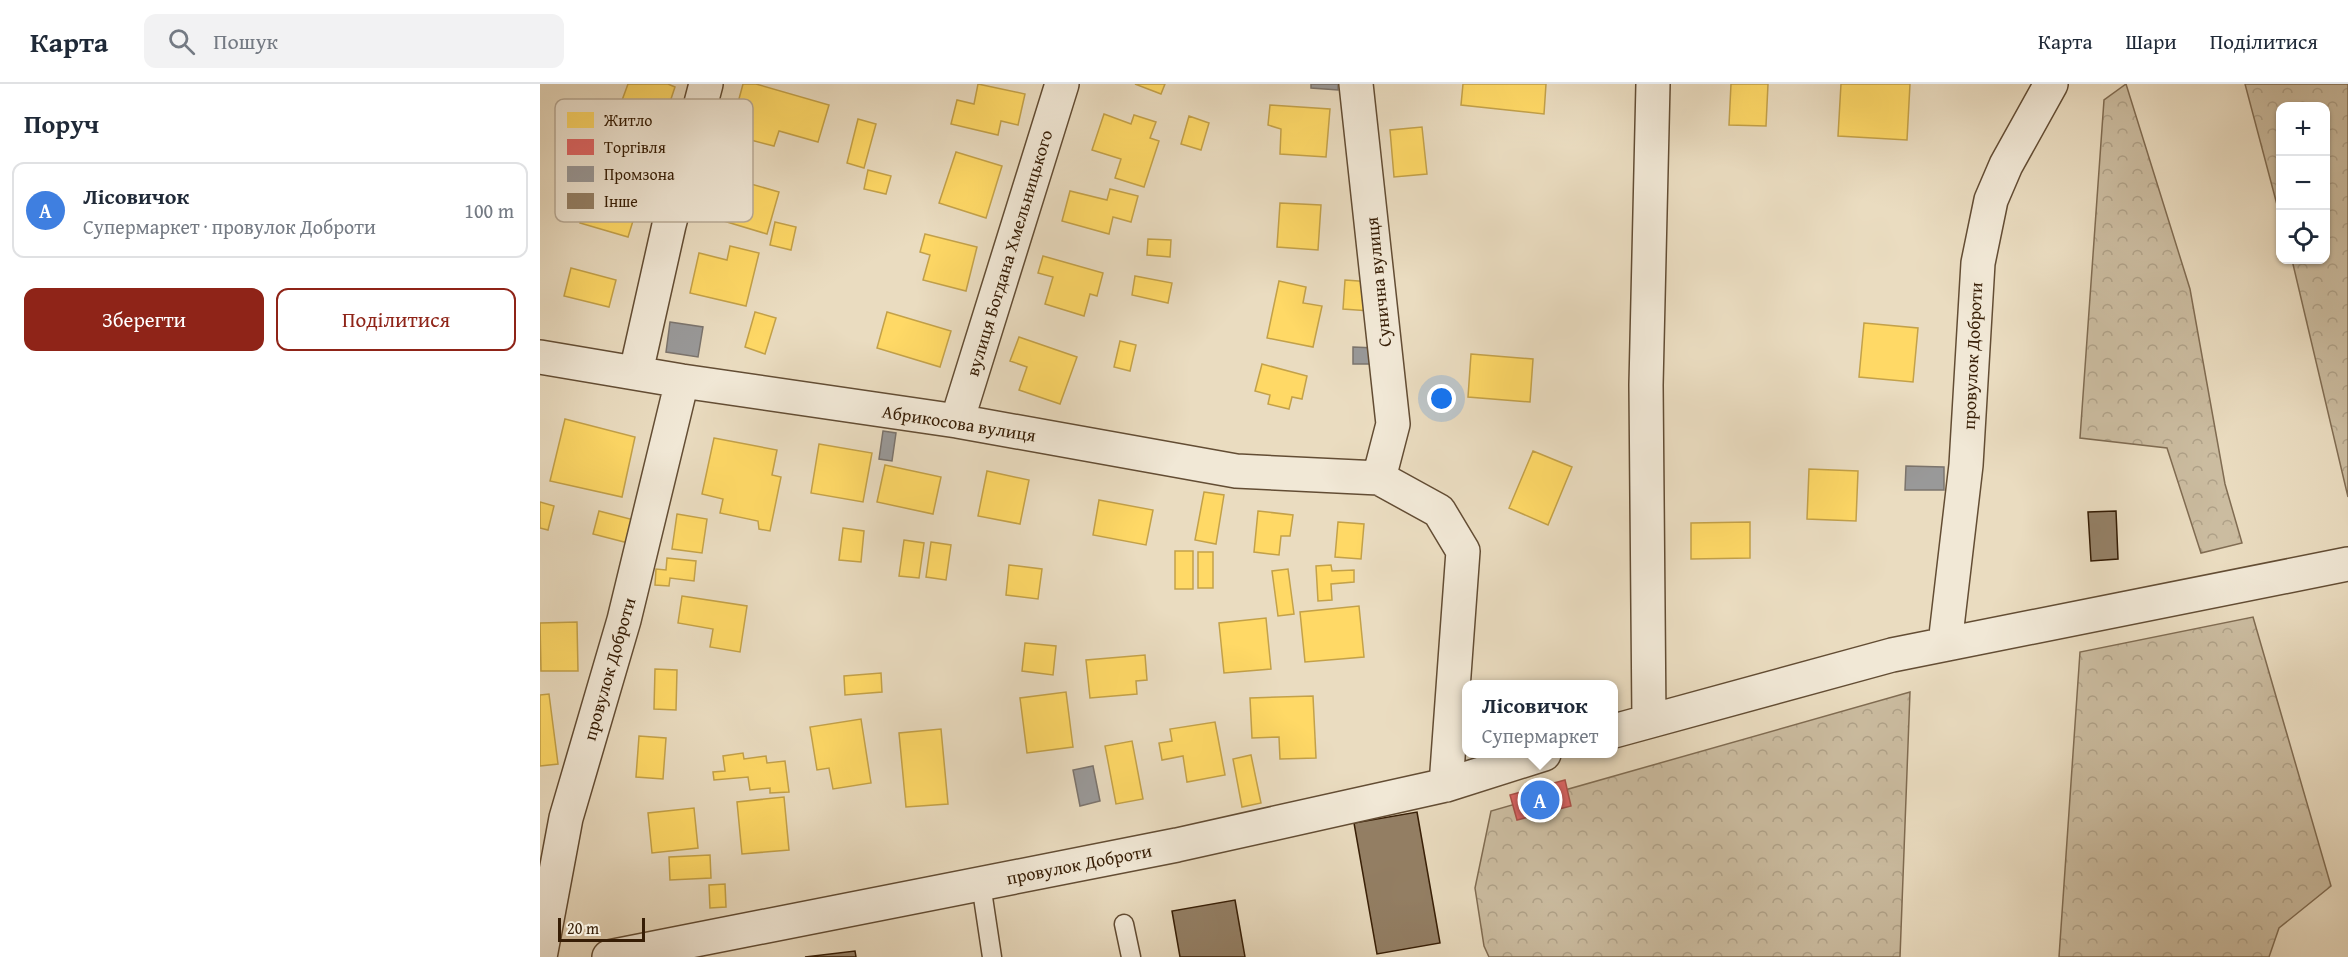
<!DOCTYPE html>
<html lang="uk">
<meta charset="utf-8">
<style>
body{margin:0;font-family:"Gentium Book Plus",serif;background:#f2f2f3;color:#1f2937}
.controls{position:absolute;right:18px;top:18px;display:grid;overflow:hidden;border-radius:12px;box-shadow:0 2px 4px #0004}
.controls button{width:54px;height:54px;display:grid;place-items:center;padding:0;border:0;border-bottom:2px solid #e0e1e3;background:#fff;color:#1f2937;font:30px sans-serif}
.scale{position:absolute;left:18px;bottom:15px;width:87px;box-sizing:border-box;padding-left:6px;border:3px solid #361d05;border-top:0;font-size:16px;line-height:21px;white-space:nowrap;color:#361d05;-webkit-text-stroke:4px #f1e8d6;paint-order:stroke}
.you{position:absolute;left:902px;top:315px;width:21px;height:21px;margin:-15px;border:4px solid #fff;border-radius:50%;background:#1a73e8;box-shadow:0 0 0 9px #1a73e833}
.badge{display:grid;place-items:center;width:39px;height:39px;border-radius:50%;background:#8f2418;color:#fff;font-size:20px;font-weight:700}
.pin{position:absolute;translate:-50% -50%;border:3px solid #fff;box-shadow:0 2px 6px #0006}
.popup{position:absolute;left:922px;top:596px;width:156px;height:78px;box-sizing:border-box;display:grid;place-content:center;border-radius:12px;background:#fff;filter:drop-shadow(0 2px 4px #0005);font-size:20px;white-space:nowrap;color:#747a83}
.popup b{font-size:22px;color:#1f2937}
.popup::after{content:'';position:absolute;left:50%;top:100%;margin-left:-12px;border:12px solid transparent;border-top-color:#fff}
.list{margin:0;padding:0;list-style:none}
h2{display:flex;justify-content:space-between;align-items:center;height:78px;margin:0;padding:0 24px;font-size:26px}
h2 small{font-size:20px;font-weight:400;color:#747a83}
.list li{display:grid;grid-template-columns:39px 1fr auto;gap:18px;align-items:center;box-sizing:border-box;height:96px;margin:0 12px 12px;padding:0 12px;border:2px solid #e0e1e3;border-radius:12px}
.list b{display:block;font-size:22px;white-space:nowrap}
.list p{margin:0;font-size:20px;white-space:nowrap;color:#747a83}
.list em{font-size:20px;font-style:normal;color:#747a83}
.actions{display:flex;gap:12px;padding:18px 24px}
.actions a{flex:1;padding:14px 0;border:2px solid #8f2418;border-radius:12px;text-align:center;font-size:21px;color:#8f2418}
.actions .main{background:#8f2418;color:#fff}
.icon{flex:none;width:33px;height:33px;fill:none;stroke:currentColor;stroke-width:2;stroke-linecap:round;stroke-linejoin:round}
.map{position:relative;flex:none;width:1808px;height:873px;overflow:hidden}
header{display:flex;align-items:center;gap:36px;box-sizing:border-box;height:84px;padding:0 30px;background:#fff;border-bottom:2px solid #e0e1e3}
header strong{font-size:28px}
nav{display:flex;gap:33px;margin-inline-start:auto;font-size:21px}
.search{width:420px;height:54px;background:#f2f2f3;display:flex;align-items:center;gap:15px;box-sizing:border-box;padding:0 21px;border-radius:12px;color:#747a83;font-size:22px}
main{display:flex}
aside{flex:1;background:#fff}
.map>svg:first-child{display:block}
</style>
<header>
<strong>Карта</strong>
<div class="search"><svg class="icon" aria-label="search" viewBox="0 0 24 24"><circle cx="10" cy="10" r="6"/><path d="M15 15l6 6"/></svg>Пошук</div>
<nav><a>Карта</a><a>Шари</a><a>Поділитися</a></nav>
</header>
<main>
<aside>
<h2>Поруч<small></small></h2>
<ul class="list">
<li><span class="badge" style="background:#3f7fe0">A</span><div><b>Лісовичок</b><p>Супермаркет · провулок Доброти</p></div><em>100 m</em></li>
</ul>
<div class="actions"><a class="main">Зберегти</a><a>Поділитися</a></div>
</aside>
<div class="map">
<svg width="1808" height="873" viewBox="0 0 1808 873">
<defs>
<pattern id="forest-crowns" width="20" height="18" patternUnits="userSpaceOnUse" patternTransform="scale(1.5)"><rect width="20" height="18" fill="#cbbca0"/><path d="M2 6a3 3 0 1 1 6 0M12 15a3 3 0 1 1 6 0" fill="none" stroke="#afa188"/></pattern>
</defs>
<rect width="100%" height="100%" fill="#eadcc0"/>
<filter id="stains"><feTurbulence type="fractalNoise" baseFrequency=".00333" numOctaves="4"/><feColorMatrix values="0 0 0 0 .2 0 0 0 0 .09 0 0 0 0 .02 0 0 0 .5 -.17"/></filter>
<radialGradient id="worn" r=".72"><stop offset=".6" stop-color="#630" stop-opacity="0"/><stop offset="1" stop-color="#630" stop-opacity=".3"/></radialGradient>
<path fill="url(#forest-crowns)" stroke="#806c52" stroke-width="1.5" d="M1586,0L1650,205L1685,400L1702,459L1661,469L1627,364L1540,354L1564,16Z
M1705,0H1808V413L1752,176H1786V22H1740V132Z
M1713,533L1791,802L1739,844L1729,873H1519L1540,568Z
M1370,608L1360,873H949L944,862L935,804L951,727Z"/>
<path fill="#ffd966" stroke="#c3a149" stroke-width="1.5" d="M88,0H128L135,3L125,33L81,19Z
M203,0H216L289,21L278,58L239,47L234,62L203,54L207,42L193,37Z
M438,0L485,10L478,41L461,37L458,51L411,40L417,16L434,20Z
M595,0H625L621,10Z
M923,0H1006L1004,30L921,21Z
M1191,0H1228L1226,42L1189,41Z
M1301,0H1370L1367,56L1298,52Z
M730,21L790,25L786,73L740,70L741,45L728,41Z
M564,30L591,40L594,31L616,38L610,54L619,57L604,103L575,94L581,75L552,66Z
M649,32L669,39L661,66L641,60Z
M318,35L336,40L324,84L307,79Z
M882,43L887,90L854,93L850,46Z
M68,56L92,59L89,77L66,74Z
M97,62L114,68L107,85L89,77Z
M416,68L462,82L446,134L399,119Z
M328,86L351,92L346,110L324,105Z
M180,91L239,108L227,150L167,132Z
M60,95L95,106L91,122L97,124L88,153L40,139L49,107L56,109Z
M570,105L598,112L591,138L573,133L569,150L522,137L530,107L567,116Z
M740,119L781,121L778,166L737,163Z
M235,138L256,143L251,166L230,161Z
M385,150L437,163L426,207L383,196L390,171L380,168Z
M608,155L631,156L630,173L607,171Z
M190,162L219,169L206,222L150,209L159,169L187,176Z
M503,172L563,189L557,212L550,210L544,232L505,220L513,193L498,189Z
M31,184L76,196L69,223L24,212Z
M595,192L632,199L628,219L592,211Z
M805,196L832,198L830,227L803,225Z
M739,197L766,203L763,219L782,222L773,263L727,254Z
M215,228L236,234L225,270L205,263Z
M347,228L411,247L400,283L337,264Z
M1324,239L1378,244L1373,298L1319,293Z
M479,253L537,273L520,320L479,306L487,283L470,277Z
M580,257L596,261L590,287L574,283Z
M931,270L993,275L990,318L928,313Z
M722,280L767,292L762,315L752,313L749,325L728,320L730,311L715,307Z
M25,335L95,353L82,413L10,397Z
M174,354L237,366L232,391L241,393L230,447L219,445L218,437L180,429L183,415L162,410Z
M279,360L332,369L323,418L271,409Z
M993,367L1032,383L1008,441L969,424Z
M345,381L401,393L393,430L337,418Z
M1269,385L1318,387L1316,437L1267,435Z
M447,387L489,396L480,440L438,432Z
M664,408L684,411L676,460L655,456Z
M559,416L613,426L606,461L553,451Z
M0,418L14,422L8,446L0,444Z
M59,427L98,437L92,460L53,450Z
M718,427L753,431L750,452H741L739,471L714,468Z
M137,430L167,435L162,469L132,465Z
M798,438L824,440L821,475L795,473Z
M1210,438V474L1151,475V439Z
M303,444L324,447L321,478L299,476Z
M364,456L384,459L379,494L359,492Z
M391,458L411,461L406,496L386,493Z
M635,467H653V505H635Z
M658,468H673V504H658Z
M127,474L156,477L154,497L130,494L129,502L115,501L116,485L126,486Z
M469,481L502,485L498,515L466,511Z
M791,481L792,487L814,486V498L791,500L792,516L778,517L776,482Z
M748,485L754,530L738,532L732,487Z
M142,512L207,522L200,568L170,563L173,545L138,539Z
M819,522L824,573L765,578L760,528Z
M726,534L731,585L684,589L679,539Z
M37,538L38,587H1L0,539Z
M485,559L516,562L513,591L482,587Z
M605,571L607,596L596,597L597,610L550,614L546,576Z
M115,585L137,586L136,626L114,625Z
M341,589L342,608L305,611L304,592Z
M526,608L533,663L487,669L480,614Z
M9,610L18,680L0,682V611Z
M773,612L776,674L740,675L739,653L712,654L710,614Z
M321,635L331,699L293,705L289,684L277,686L270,643Z
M675,638L685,691L647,698L643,672L622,676L619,659L632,657L630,645Z
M401,645L408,720L366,723L359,649Z
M99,652L126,654L123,695L96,693Z
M592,657L603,715L576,720L565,662Z
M203,669L204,675L226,672L227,679L245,677L249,708L230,709V704L210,706L208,693L174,696L173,688L185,687L183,672Z
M711,671L721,719L702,723L693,675Z
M244,713L249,766L202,770L197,718Z
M154,724L158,764L112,769L108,729Z
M170,771L171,794L130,796L129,773Z
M185,800L186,823L170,824L169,801Z"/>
<path fill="#e06666" stroke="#ad5049" stroke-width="1.5" d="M1025,696L1031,722L977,736L970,711Z"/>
<path fill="#999" stroke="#7b746d" stroke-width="1.5" d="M771,0H798V6L771,4Z
M174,41L199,49L195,63L169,55Z
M130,238L163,243L158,273L126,268Z
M813,263L835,264L834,280H813Z
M343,347L356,349L352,377L339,375Z
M1366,382L1404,383V406H1365Z
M553,682L560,717L540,722L533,686Z"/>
<path fill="#948066" stroke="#361d05" stroke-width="1.5" d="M1576,427L1578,475L1551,477L1548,428Z
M877,728L900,859L837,870L814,739Z
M695,816L705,873H640L632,827Z
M315,867L316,873H265Z"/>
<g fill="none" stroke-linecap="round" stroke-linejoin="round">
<g stroke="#634d34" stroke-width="21">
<path id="service" d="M441,800L452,873
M584,840L591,873"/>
</g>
<g stroke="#634d34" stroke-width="36">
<path id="minor" d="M816,0L853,340L839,394
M0,273L142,297L417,337L696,387L839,394L899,427L923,467L906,701
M96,288L129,141L166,0
M417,337L522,0
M1405,560L1426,381L1438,179L1451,116L1466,81L1511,0
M1109,637L1106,301L1113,0
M1074,647L1352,571L1808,480
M0,873L26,734L84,536L142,297
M69,873L637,761L906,701L1004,670"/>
</g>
<use href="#service" stroke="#f1e8d6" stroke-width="18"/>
<use href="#minor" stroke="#f1e8d6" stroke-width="33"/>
</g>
<g text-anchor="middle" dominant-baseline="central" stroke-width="6" stroke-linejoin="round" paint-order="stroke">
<g font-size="18" fill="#361d05" stroke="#f1e8d6">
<text transform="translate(469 169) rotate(-73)">вулиця Богдана Хмельницького</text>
<text transform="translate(838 198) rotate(-96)">Сунична вулиця</text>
<text transform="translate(1432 272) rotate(-87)">провулок Доброти</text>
<text transform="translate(419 339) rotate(9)">Абрикосова вулиця</text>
<text transform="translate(69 585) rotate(-74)">провулок Доброти</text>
<text transform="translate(539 780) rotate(-11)">провулок Доброти</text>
</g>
</g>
<rect x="15" y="15" width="198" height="123" rx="9" fill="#f1e8d6" stroke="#b9ab97" stroke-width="1.5"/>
<rect x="27" y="28" width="27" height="16" fill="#ffd966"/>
<rect x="27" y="55" width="27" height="16" fill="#e06666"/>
<rect x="27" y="82" width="27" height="16" fill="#999"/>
<rect x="27" y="109" width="27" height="16" fill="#948066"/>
<g font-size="16" fill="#361d05">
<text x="64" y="42">Житло</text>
<text x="64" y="69">Торгівля</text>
<text x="64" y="96">Промзона</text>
<text x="64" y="123">Інше</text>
</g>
<rect width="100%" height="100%" filter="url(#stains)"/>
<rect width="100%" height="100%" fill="url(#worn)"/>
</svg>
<div class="controls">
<button>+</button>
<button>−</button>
<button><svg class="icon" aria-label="locate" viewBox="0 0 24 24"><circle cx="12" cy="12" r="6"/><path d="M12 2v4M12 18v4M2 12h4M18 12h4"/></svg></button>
</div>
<div class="scale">20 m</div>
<div class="you"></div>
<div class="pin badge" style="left:1000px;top:716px;background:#3f7fe0">A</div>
<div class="popup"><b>Лісовичок</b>Супермаркет</div>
</div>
</main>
